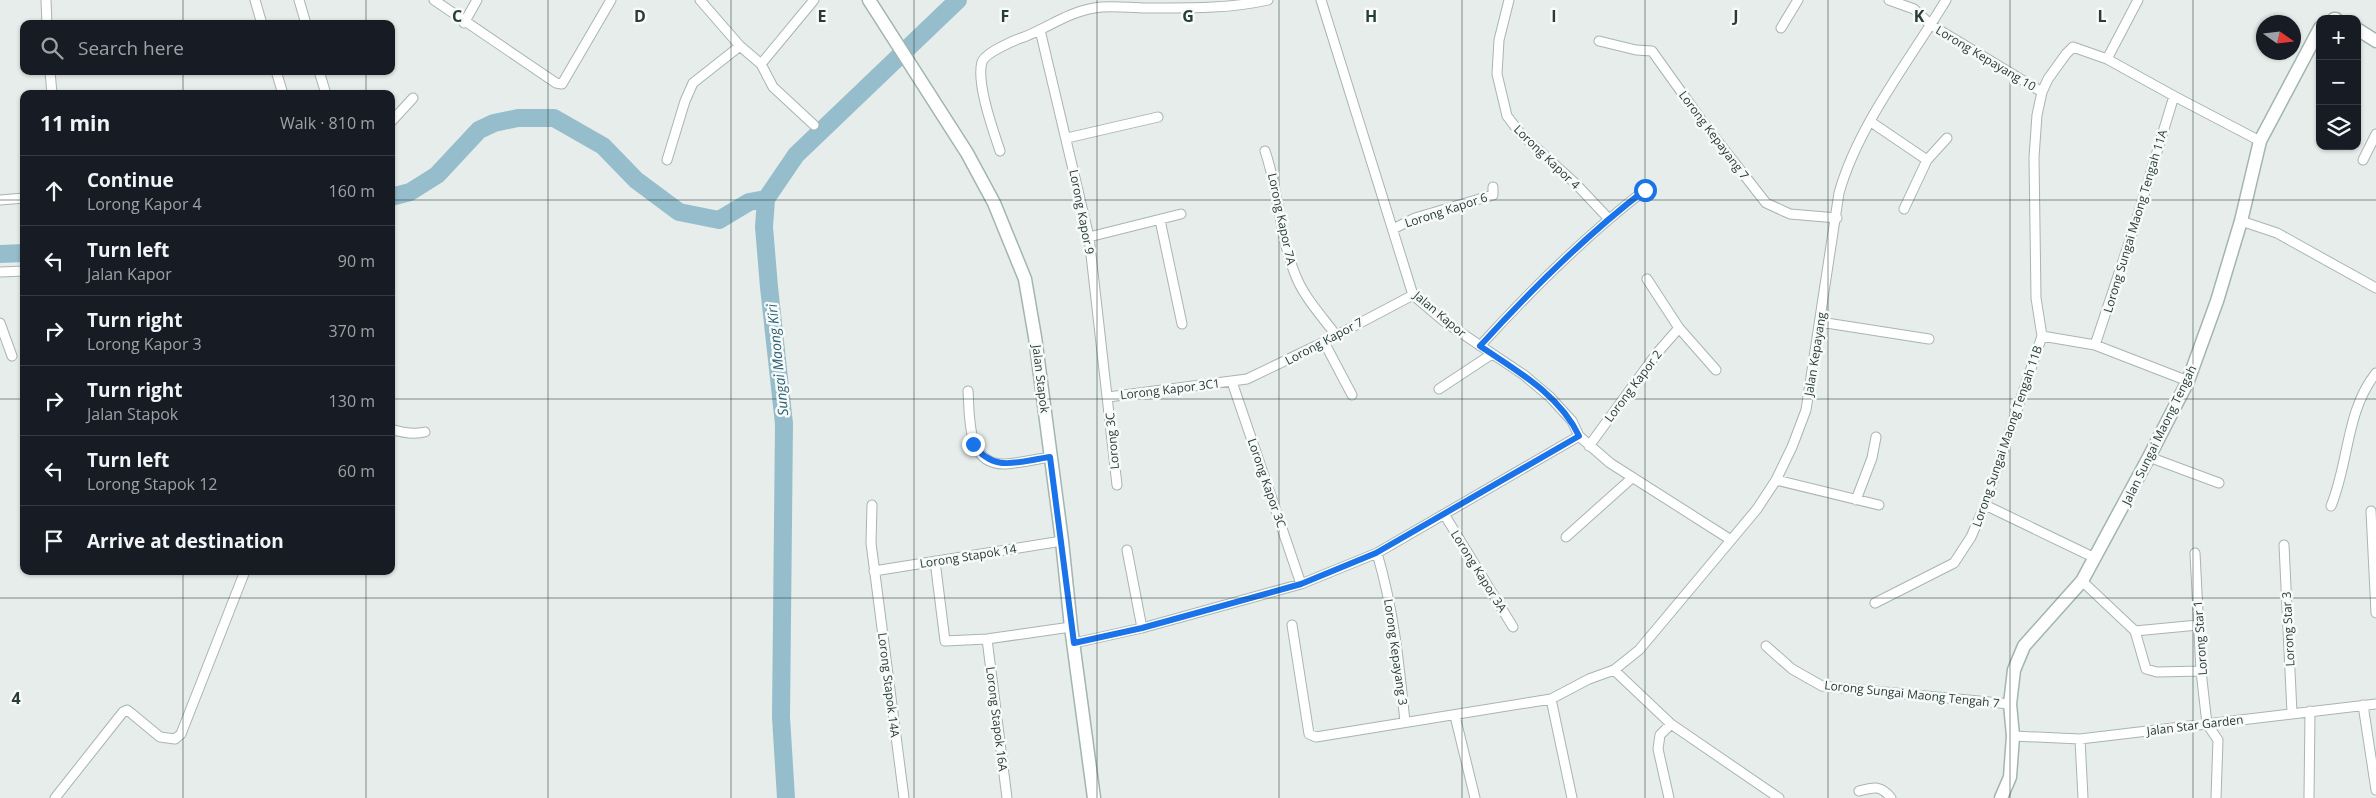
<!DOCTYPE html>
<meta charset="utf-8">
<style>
body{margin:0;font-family:"Open Sans",sans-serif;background:#20242c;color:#f1f3f6}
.controls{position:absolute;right:15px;top:15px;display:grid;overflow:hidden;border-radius:10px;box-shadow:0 1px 4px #0004}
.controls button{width:45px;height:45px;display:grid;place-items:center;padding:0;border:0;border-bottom:1px solid #363941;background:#171b24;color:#f1f3f6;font:25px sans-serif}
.compass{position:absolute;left:2256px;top:15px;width:45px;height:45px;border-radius:50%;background:#171b24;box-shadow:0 1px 4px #0004;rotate:104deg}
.stop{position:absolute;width:15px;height:15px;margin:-11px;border:4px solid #1a73e8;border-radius:50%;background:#fff}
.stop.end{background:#1a73e8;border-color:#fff;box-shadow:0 1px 5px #0008}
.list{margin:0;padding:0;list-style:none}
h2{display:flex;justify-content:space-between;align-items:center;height:65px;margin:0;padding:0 20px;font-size:21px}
h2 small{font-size:16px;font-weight:400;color:#9ea1a6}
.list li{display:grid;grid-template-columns:32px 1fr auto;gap:15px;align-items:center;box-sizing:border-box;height:70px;padding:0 20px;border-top:1px solid #363941}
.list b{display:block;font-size:19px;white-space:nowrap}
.list p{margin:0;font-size:16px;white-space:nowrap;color:#9ea1a6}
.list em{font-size:16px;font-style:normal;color:#9ea1a6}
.icon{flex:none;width:28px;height:28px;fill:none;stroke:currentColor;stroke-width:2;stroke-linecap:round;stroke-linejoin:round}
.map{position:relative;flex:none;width:2376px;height:798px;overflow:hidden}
.search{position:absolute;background:#171b24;box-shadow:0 1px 4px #0004;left:20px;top:20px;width:375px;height:55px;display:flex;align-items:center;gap:12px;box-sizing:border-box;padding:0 18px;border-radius:10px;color:#9ea1a6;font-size:19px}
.panel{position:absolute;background:#171b24;box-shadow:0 1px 4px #0004;left:20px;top:90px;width:375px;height:485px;border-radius:10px}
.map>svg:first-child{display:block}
</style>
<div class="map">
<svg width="2376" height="798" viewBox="0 0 2376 798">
<rect width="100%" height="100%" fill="#e6edeb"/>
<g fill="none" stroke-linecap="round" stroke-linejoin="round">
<path stroke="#96bdcb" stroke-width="18" d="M391,197L410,192L437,175L479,130L494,123L518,118H554L603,146L636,180L679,212L719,220L749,202L766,199
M0,254L24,253
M786,798L781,717L784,424L769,287L764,227L766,199L796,155L958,0"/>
<g stroke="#a9b5b2" stroke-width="11">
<path id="street" d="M46,0L47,24
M255,0L262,24
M299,0L306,24
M434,0L556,83L562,84L611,0
M700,0L740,46L761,64L773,87L814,125
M1321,0L1413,295L1445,322L1524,375L1550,397L1572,421L1579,436L1610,463L1731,540
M1509,0L1499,40L1497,74L1507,116L1520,133L1576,184L1608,218
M1889,0L1914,9L1931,25L2042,92
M464,23L477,0
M1781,28L1798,0
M1040,30L1089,237L1117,485
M1599,41L1636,50L1652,51L1705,125L1766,203L1790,214L1837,218
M2107,59L2138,0
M761,64L814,0
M50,71L52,94
M276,71L283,94
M319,71L326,94
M391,122L413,98
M1871,122L1927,160L1947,138
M1067,138L1158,117
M1000,151C993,130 976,83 982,62C985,53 1014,40 1024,37C1047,28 1069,12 1094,8C1111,5 1129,8 1147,8C1187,8 1228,9 1268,0
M1265,151C1279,191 1279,235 1295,274C1303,296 1321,315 1335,334
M667,160L685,101L693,83L740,46
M2363,160L2376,134
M0,200L24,198
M1904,209L1927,160
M1160,220L1182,324
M2241,221L2277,233L2376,288
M1393,229L1415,218L1493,195V187
M1089,237L1181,214
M0,272L24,271
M1647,279L1679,328L1716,370
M1820,322L1929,339
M0,323L12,356
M2042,336L2095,345L2188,381
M1324,342L1352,395
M2095,345L2133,231L2174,96
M1480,346C1531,290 1585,236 1645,190
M1232,382L1301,584
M1439,389L1492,354
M968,391C970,417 966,465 1005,464C1020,463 1036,459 1051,457
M1108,397L1247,379L1324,342L1413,295
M391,429C403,433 413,435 425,432
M1589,446L1657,353L1679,328
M2149,457L2219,483
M1776,480L1879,505
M1856,500L1872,458L1876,437
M872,505L871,543L904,798
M1985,505L2095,558
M2331,506C2349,463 2346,410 2376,373
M2371,511L2376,613
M1444,514L1513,627
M1566,537L1632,478
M2284,545L2292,713
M1127,550L1142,628
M1377,553C1394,611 1399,663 1405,722
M2195,553L2201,671L2207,724L2218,740L2216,798
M935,561L945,641L987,639L1071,627
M874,571L1062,541
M2082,581L2135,631L2146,669L2157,672L2201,671
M1875,603L1954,563L1971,537L1985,505L2042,336L2036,298L2034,157L2037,115L2042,92L2048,79L2066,54L2073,47L2107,59L2174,96L2260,141
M1292,625L1309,734L1316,737L1551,699L1589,679L1614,670L1639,650L1757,509L1776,480L1792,447L1806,410L1839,193C1858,125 1910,60 1946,0
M2135,631L2198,625
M987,639L1007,798
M1074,643L1142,628L1301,584L1377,553L1579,436
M1766,646L1792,669L1822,686L2010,704
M1614,670L1671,724L1779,798
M1551,699L1572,798
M2363,705L2376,790
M1455,716L1475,798
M2013,736L2080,739L2376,704
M2080,739L2083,798
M1859,791C1874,787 1881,785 1891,798
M55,798L123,712L127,710L131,713L160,737L175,739L181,734L245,571
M1669,798L1658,749L1660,735L1671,724
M2309,798L2310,711"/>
</g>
<g stroke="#a3b5b0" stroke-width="15">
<path id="secondary" d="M869,0L967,153L994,203L1025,279L1035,337L1062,541L1071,627L1094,798
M2334,19H2336
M2357,29L2376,41
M2001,798L2010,777L2013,736L2010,704L2014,670L2024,646L2082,581L2149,457L2188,381L2217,301L2241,221L2260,141L2320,28"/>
</g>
<use href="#street" stroke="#fff" stroke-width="9"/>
<use href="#secondary" stroke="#fff" stroke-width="12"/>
</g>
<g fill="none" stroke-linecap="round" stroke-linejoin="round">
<path stroke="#1a73e8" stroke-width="6" d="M973,444C994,474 1019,461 1050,457L1074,643L1142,628L1301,584L1376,553L1579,436C1559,394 1517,371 1480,346C1531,290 1585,236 1645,190"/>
</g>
<path fill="none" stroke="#273d3a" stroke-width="1" stroke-opacity="0.55" d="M183,0V24M366,0V24M548,0V798M731,0V798M914,0V798M1097,0V798M1279,0V798M1462,0V798M1645,0V798M1828,0V798M2010,0V798M2193,0V798M183,71V94M366,71V94M0,200H24M391,200H2376M0,399H24M391,399H2376M183,571V798M366,571V798M0,598H2376"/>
<g text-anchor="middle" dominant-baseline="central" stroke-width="5" stroke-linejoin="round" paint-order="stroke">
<g font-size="12" fill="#273d3a" stroke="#f7faf9">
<text transform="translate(1986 58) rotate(31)">Lorong Kepayang 10</text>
<text transform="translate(1714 135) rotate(53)">Lorong Kepayang 7</text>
<text transform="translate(1547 157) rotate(44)">Lorong Kapor 4</text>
<text transform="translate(1446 210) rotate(-18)">Lorong Kapor 6</text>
<text transform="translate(1082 212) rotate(79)">Lorong Kapor 9</text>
<text transform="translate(1282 219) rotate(78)">Lorong Kapor 7A</text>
<text transform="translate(2135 221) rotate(-73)">Lorong Sungai Maong Tengah 11A</text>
<text transform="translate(1440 314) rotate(40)">Jalan Kapor</text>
<text transform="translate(1324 341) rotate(-28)">Lorong Kapor 7</text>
<text transform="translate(1815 354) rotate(-81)">Jalan Kepayang</text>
<text transform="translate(1041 379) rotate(83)">Jalan Stapok</text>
<text transform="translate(1633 386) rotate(-53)">Lorong Kapor 2</text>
<text transform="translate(1170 389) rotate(-7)">Lorong Kapor 3C1</text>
<text transform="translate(2159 435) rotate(-64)">Jalan Sungai Maong Tengah</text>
<text transform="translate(2007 436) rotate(-71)">Lorong Sungai Maong Tengah 11B</text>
<text transform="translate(1112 441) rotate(-95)">Lorong 3C</text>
<text transform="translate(1267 483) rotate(71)">Lorong Kapor 3C</text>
<text transform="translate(968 556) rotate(-9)">Lorong Stapok 14</text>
<text transform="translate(1479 571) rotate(58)">Lorong Kapor 3A</text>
<text transform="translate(2288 629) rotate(-93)">Lorong Star 3</text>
<text transform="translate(2200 638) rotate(-94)">Lorong Star 1</text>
<text transform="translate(1396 652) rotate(82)">Lorong Kepayang 3</text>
<text transform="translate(889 685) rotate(83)">Lorong Stapok 14A</text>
<text transform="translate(1912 694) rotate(6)">Lorong Sungai Maong Tengah 7</text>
<text transform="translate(997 719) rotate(83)">Lorong Stapok 16A</text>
<text transform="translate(2195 725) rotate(-7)">Jalan Star Garden</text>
</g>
<g font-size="14" font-style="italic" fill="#285f73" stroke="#f7faf9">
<text transform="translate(777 360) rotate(-96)">Sungai Maong Kiri</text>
</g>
</g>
<g font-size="16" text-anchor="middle" font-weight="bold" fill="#273d3a" stroke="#f7faf9" stroke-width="5" stroke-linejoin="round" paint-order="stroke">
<text x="457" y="22">C</text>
<text x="640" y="22">D</text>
<text x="822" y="22">E</text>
<text x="1005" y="22">F</text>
<text x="1188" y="22">G</text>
<text x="1371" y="22">H</text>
<text x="1554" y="22">I</text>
<text x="1736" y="22">J</text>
<text x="1919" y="22">K</text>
<text x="2102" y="22">L</text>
<text x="16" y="704">4</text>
</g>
</svg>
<div class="controls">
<button>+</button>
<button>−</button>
<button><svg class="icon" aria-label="layers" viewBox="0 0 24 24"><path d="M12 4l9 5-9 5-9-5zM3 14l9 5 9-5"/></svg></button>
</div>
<svg class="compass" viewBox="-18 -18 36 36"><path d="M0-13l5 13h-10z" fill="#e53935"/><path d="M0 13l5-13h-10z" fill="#9ea1a6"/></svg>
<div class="stop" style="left:1645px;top:190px"></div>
<div class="stop end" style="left:973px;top:444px"></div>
<div class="search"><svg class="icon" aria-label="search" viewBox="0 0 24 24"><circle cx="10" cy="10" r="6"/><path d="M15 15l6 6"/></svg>Search here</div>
<section class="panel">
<h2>11 min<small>Walk · 810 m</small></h2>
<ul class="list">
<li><svg class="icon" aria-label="ahead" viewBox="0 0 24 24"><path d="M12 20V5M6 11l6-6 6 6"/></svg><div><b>Continue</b><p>Lorong Kapor 4</p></div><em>160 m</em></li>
<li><svg class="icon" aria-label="left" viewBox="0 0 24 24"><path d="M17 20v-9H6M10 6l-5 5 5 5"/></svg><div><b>Turn left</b><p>Jalan Kapor</p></div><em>90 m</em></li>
<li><svg class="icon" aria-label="right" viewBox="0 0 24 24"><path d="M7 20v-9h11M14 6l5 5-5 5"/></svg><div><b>Turn right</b><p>Lorong Kapor 3</p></div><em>370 m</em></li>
<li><svg class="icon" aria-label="right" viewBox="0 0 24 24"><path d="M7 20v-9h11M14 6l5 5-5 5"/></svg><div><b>Turn right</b><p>Jalan Stapok</p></div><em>130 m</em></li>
<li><svg class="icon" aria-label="left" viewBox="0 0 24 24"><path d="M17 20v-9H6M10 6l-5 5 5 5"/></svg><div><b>Turn left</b><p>Lorong Stapok 12</p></div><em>60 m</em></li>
<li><svg class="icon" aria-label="arrive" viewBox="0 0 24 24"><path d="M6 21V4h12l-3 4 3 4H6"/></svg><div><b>Arrive at destination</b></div></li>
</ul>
</section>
</div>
